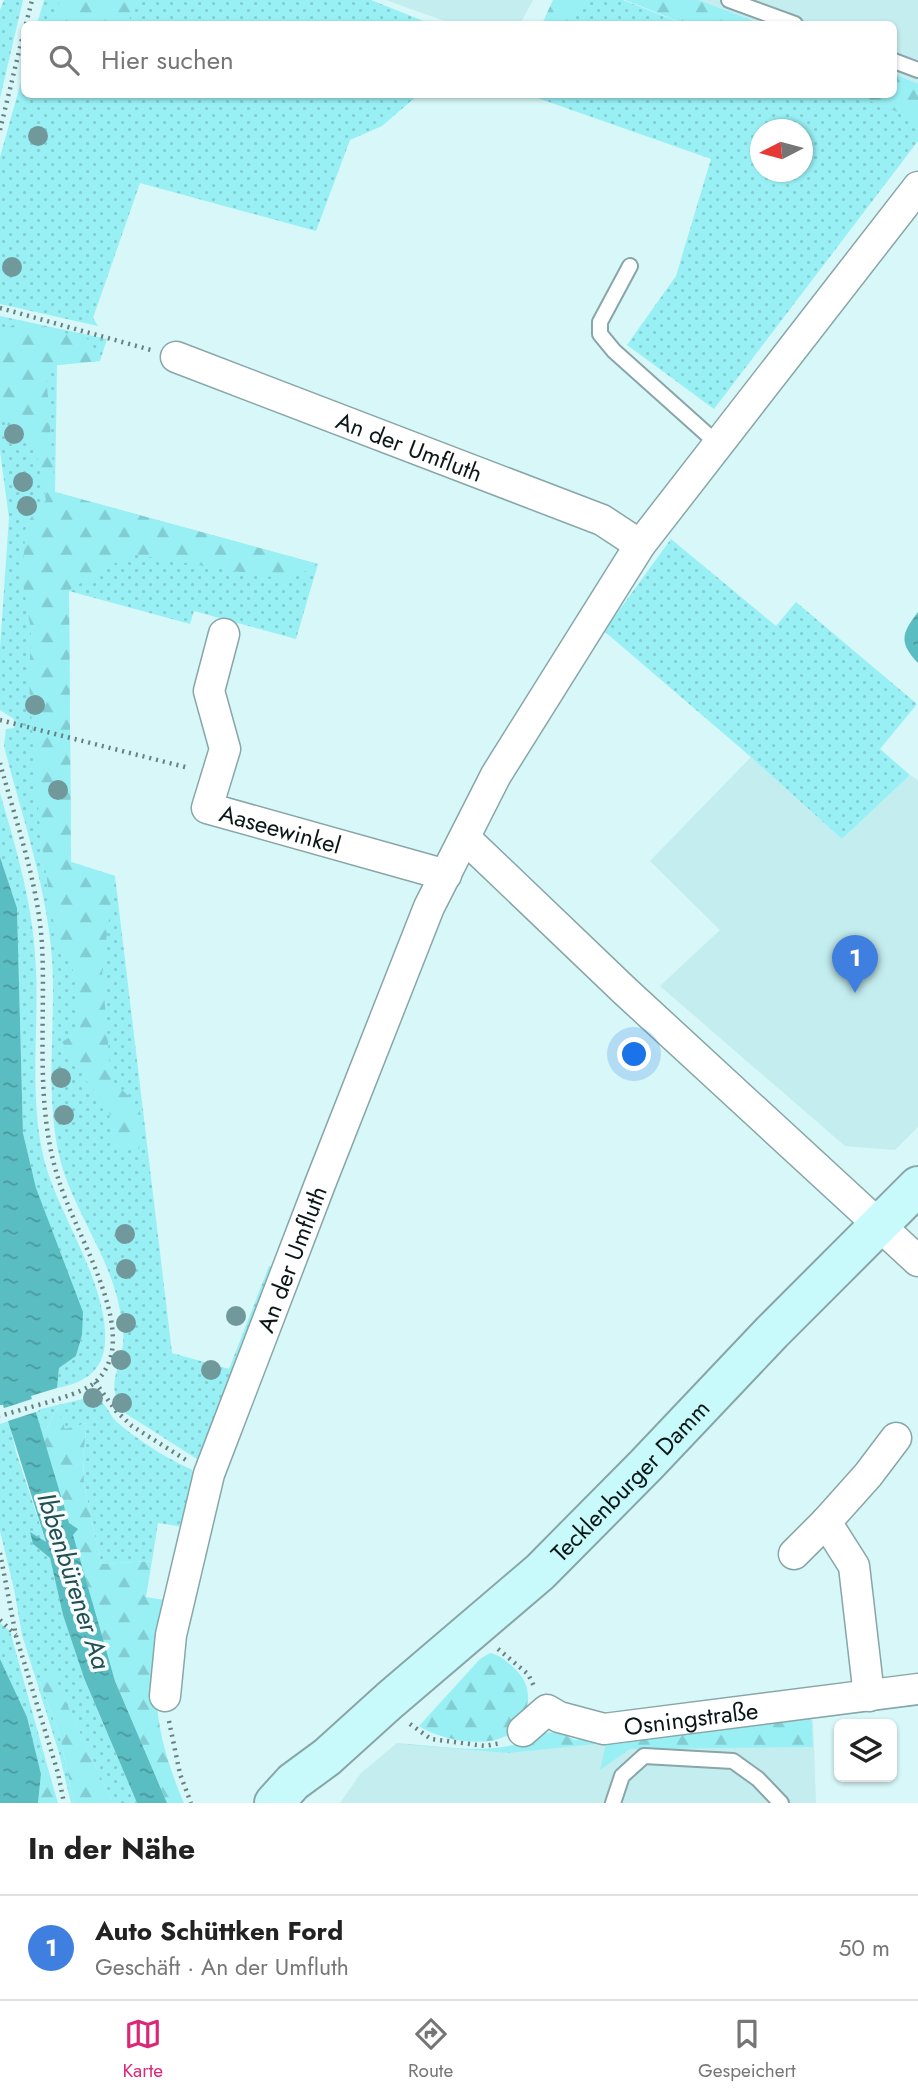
<!DOCTYPE html>
<html lang="de">
<meta charset="utf-8">
<style>
body{margin:0;font-family:Jost,sans-serif;background:#f6f6f6;color:#222}
.controls{position:absolute;right:21px;bottom:21px;display:grid;overflow:hidden;border-radius:10px;box-shadow:0 2px 5px #0004}
.controls button{width:63px;height:63px;display:grid;place-items:center;padding:0;border:0;border-bottom:2px solid #e0e0e0;background:#fff;color:#222;font:35px sans-serif}
.compass{position:absolute;left:750px;top:119px;width:63px;height:63px;border-radius:50%;background:#fff;box-shadow:0 2px 5px #0004;rotate:264deg}
.you{position:absolute;left:635px;top:1055px;width:24px;height:24px;margin:-18px;border:5px solid #fff;border-radius:50%;background:#1a73e8;box-shadow:0 0 0 10px #1a73e833}
.badge{display:grid;place-items:center;width:46px;height:46px;border-radius:50%;background:#db2777;color:#fff;font-size:23px;font-weight:700}
.pin{position:absolute;translate:-50% -58px;filter:drop-shadow(0 2px 4px #0008)}
.pin::after{content:'';position:absolute;top:37px;width:24px;height:21px;background:inherit;clip-path:polygon(0 0,100% 0,50% 100%)}
.list{margin:0;padding:0;list-style:none}
h2{display:flex;justify-content:space-between;align-items:center;height:91px;margin:0;padding:0 28px;font-size:30px}
h2 small{font-size:23px;font-weight:400;color:#767676}
.list li{display:grid;grid-template-columns:46px 1fr auto;gap:21px;align-items:center;box-sizing:border-box;height:105px;padding:0 28px;border-top:2px solid #e0e0e0}
.list b{display:block;font-size:26px;white-space:nowrap}
.list p{margin:0;font-size:23px;white-space:nowrap;color:#767676}
.list em{font-size:23px;font-style:normal;color:#767676}
.icon{flex:none;width:38px;height:38px;fill:none;stroke:currentColor;stroke-width:2;stroke-linecap:round;stroke-linejoin:round}
.map{position:relative;flex:none;width:918px;height:1803px;overflow:hidden}
.search{position:absolute;background:#fff;box-shadow:0 2px 5px #0004;left:21px;right:21px;top:21px;height:77px;display:flex;align-items:center;gap:18px;box-sizing:border-box;padding:0 24px;border-radius:10px;color:#767676;font-size:26px}
.sheet{height:196px;background:#fff}
nav{display:flex;justify-content:space-around;align-items:center;box-sizing:border-box;height:98px;border-top:2px solid #e0e0e0;background:#fff;font-size:19px;color:#767676}
nav a{display:grid;justify-items:center;gap:4px}
nav .on{color:#db2777}
.map>svg:first-child{display:block}
</style>
<div class="map">
<svg width="918" height="1803" viewBox="0 0 918 1803">
<defs>
<pattern id="grass-dots" width="8" height="8" patternUnits="userSpaceOnUse" patternTransform="scale(1.75)"><rect width="8" height="8" fill="#98f0f5"/><path d="M2 2h.1M6 6h.1" fill="none" stroke="#82cdd1" stroke-width="1.8" stroke-linecap="round"/></pattern>
<pattern id="forest-firs" width="22" height="20" patternUnits="userSpaceOnUse" patternTransform="scale(1.75)"><rect width="22" height="20" fill="#98f0f5"/><path d="M5 1l3.5 6h-7zM16 11l3.5 6h-7z" fill="#82cdd1"/></pattern>
<pattern id="water-ripples" width="26" height="14" patternUnits="userSpaceOnUse" patternTransform="scale(1.75)"><rect width="26" height="14" fill="#5abdc2"/><path d="M2 4q2-2 4 0t4 0M15 11q2-2 4 0t4 0" fill="none" stroke="#49999d"/></pattern>
</defs>
<rect width="100%" height="100%" fill="#d7f7f8"/>
<path fill="#c4edef" d="M386,0H533L520,24H453Z
M681,0H918V90L894,81V24H745Z
M751,757L842,839L910,775L918,780V1127L895,1150L845,1146L660,986L720,930L650,861Z
M813,1720L816,1803H340L361,1773L397,1743L501,1752L763,1729Z"/>
<path fill="url(#grass-dots)" fill-rule="evenodd" d="M4,0H23L0,98V10Z
M44,0H371L431,24H37Z
M578,0H623L684,24H562Z
M24,71V94L418,95L382,126L350,140L316,231L140,183L93,318L98,326L0,304V157Z
M529,95H859L918,118V141L714,409L627,345L676,276L711,159ZM760,130H802V172H760Z
M0,316L107,339L100,361L57,365L55,492L318,564L296,639L194,611L190,624L69,591L71,862L115,876L172,1353L229,1369L269,1266L273,1267L204,1457L197,1459L125,1413C104,1386 120,1372 123,1343C124,1333 122,1321 120,1311C111,1257 73,1211 60,1159C43,1090 58,1017 51,947C44,878 21,813 4,746L6,729L14,728V719L0,710V647L9,518L0,451Z
M671,539L776,626L796,602L917,704L880,749L910,775L842,839L751,757L604,631Z
M0,793C17,851 34,908 36,970C39,1037 27,1111 49,1176C66,1225 108,1290 105,1341C104,1371 84,1383 57,1388L59,1368L76,1356L82,1335L36,1188L23,1133L17,908L0,857Z
M91,1397C108,1402 106,1411 117,1422C136,1439 169,1460 191,1469L197,1477L183,1527L158,1523L152,1561L101,1564L84,1484L83,1455L87,1423L64,1430L57,1408L46,1430L39,1427L35,1412L41,1409Z
M9,1421L16,1452L46,1543L33,1544L50,1558L63,1615L84,1678L137,1803H113L51,1671L40,1682L60,1737L74,1803H71L59,1753L22,1635L14,1589L0,1531V1424Z
M0,1623L10,1631L47,1765L34,1747L27,1717L0,1659Z"/>
<path fill="url(#forest-firs)" d="M59,0H138L127,24H61L56,16Z
M553,0H584L570,24H542Z
M625,0H698L762,24H685Z
M894,74L918,84V120L855,95L894,94Z
M20,320L90,340L100,361L57,365L46,372L55,492L318,564L290,580L131,554L69,590L71,862L115,876L102,970L111,1080C137,1104 149,1110 139,1149L112,1150L109,1106L87,1082L62,1042L80,1030L75,974L56,939L41,840L35,770L29,682L31,630L22,578L26,524L46,500L34,442L10,429L1,415L2,370L0,334Z
M57,1408L65,1429L87,1423L83,1455L84,1484L101,1564L152,1561L146,1597L171,1601C166,1631 157,1668 157,1698C157,1732 171,1773 184,1803H167L115,1681L39,1427L46,1430Z
M490,1653C500,1655 505,1660 513,1667C536,1688 529,1708 516,1732C508,1735 498,1740 489,1741C468,1744 437,1738 419,1726L480,1659Z
M51,1670L113,1803H74L60,1737L40,1682L42,1673Z
M811,1715L813,1747L630,1749L600,1770L606,1743L508,1753L398,1744C432,1745 475,1753 508,1746C539,1741 541,1722 575,1740Z
M34,1747L47,1765L58,1803H38L41,1774Z"/>
<path fill="url(#water-ripples)" d="M918,612V663C898,642 902,633 918,612Z
M0,857L17,908L23,1133L36,1188L83,1312L82,1335L76,1356L59,1368L57,1388L31,1396L69,1523L78,1529L73,1535L115,1681L167,1803H137L84,1678L63,1615L50,1558L33,1544L30,1532L46,1542L3,1405H0Z
M0,1659L27,1717L41,1774L38,1803H0Z"/>
<path fill="#d7f7f8" d="M35,1398L39,1411L5,1422L1,1409Z"/>
<g fill="none" stroke-linecap="round" stroke-linejoin="round">
<g stroke="#88a6a8" stroke-width="18">
<path id="service" d="M729,0L795,24
M894,61L918,70
M630,266L600,322V334L614,351L719,445
M613,1803L622,1776L644,1756L733,1761L758,1779L781,1803"/>
</g>
<g stroke="#88a6a8" stroke-width="33">
<g id="minor">
<path id="s1" d="M176,357L602,520L640,545"/>
<path id="s2" d="M224,634L209,691L225,749L207,808L446,875"/>
<path d="M465,838L625,991L918,1261"/>
<path d="M794,1554L826,1522"/>
<path id="s3" d="M165,1696L171,1635L209,1474L320,1184L429,907L496,775L640,545L918,187"/>
<path d="M869,1696L854,1566L826,1522L868,1475L896,1438"/>
<path id="s4" d="M523,1731L547,1710L559,1717L604,1729L918,1689"/>
</g>
</g>
<g stroke="#88a6a8" stroke-width="42">
<g id="secondary">
<path id="s5" d="M274,1803L293,1782L327,1757L390,1700L540,1572L646,1465L772,1332L918,1186"/>
</g>
</g>
<path stroke="#6a7f80" stroke-width="4.5" stroke-dasharray="2 5" stroke-linecap="butt" d="M26,24L32,0
M0,130L24,31
M0,308L151,350
M0,720L189,768
M0,763C16,822 38,883 42,944C46,1022 34,1105 59,1181C74,1229 123,1307 111,1356C107,1369 101,1379 90,1386C73,1397 22,1409 0,1416
M95,1382L116,1411L132,1426L186,1460
M0,1553L16,1636L58,1773L64,1803
M0,1620L16,1635
M498,1649L528,1674L535,1688
M169,1721L180,1774L191,1803
M410,1724L431,1739L485,1746L501,1743"/>
<use href="#service" stroke="#fff" stroke-width="14"/>
<use href="#minor" stroke="#fff" stroke-width="30"/>
<use href="#secondary" stroke="#c8fafc" stroke-width="38"/>
</g>
<g fill="#71989a">
<circle cx="38" cy="136" r="10"/>
<circle cx="12" cy="267" r="10"/>
<circle cx="14" cy="434" r="10"/>
<circle cx="23" cy="482" r="10"/>
<circle cx="27" cy="506" r="10"/>
<circle cx="35" cy="705" r="10"/>
<circle cx="58" cy="790" r="10"/>
<circle cx="61" cy="1078" r="10"/>
<circle cx="64" cy="1115" r="10"/>
<circle cx="125" cy="1234" r="10"/>
<circle cx="126" cy="1269" r="10"/>
<circle cx="236" cy="1316" r="10"/>
<circle cx="126" cy="1323" r="10"/>
<circle cx="121" cy="1360" r="10"/>
<circle cx="211" cy="1370" r="10"/>
<circle cx="93" cy="1398" r="10"/>
<circle cx="122" cy="1403" r="10"/>
</g>
<g text-anchor="middle" dominant-baseline="central" stroke-width="7" stroke-linejoin="round" paint-order="stroke">
<g font-size="24" fill="#0b1717" stroke="#f8feff">
<text stroke="none"><textPath href="#s1" startOffset="250">An der Umfluth</textPath></text>
<text stroke="none"><textPath href="#s2" startOffset="257">Aaseewinkel</textPath></text>
<text stroke="none"><textPath href="#s3" startOffset="457">An der Umfluth</textPath></text>
<text stroke="none"><textPath href="#s5" startOffset="481">Tecklenburger Damm</textPath></text>
<text stroke="none"><textPath href="#s4" startOffset="180">Osningstraße</textPath></text>
</g>
<g font-size="26" font-style="italic" fill="#224f51" stroke="#f8feff">
<text transform="translate(74 1581) rotate(72)">Ibbenbürener Aa</text>
</g>
</g>
</svg>
<div class="controls">
<button><svg class="icon" aria-label="layers" viewBox="0 0 24 24"><path d="M12 4l9 5-9 5-9-5zM3 14l9 5 9-5"/></svg></button>
</div>
<svg class="compass" viewBox="-18 -18 36 36"><path d="M0-13l5 13h-10z" fill="#e53935"/><path d="M0 13l5-13h-10z" fill="#767676"/></svg>
<div class="you"></div>
<div class="pin badge" style="left:855px;top:993px;background:#3f7fe0">1</div>
<div class="search"><svg class="icon" aria-label="search" viewBox="0 0 24 24"><circle cx="10" cy="10" r="6"/><path d="M15 15l6 6"/></svg>Hier suchen</div>
</div>
<section class="sheet">
<h2>In der Nähe<small></small></h2>
<ul class="list">
<li><span class="badge" style="background:#3f7fe0">1</span><div><b>Auto Schüttken Ford</b><p>Geschäft · An der Umfluth</p></div><em>50 m</em></li>
</ul>
</section>
<nav>
<a class="on"><svg class="icon" aria-label="map" viewBox="0 0 24 24"><path d="M3 6l6-2 6 2 6-2v14l-6 2-6-2-6 2zM9 4v14M15 6v14"/></svg>Karte</a>
<a><svg class="icon" aria-label="directions" viewBox="0 0 24 24"><path d="M12 3l9 9-9 9-9-9zM9 14v-3h6M13 9l2 2-2 2"/></svg>Route</a>
<a><svg class="icon" aria-label="saved" viewBox="0 0 24 24"><path d="M7 4h10v16l-5-4-5 4z"/></svg>Gespeichert</a>
</nav>
